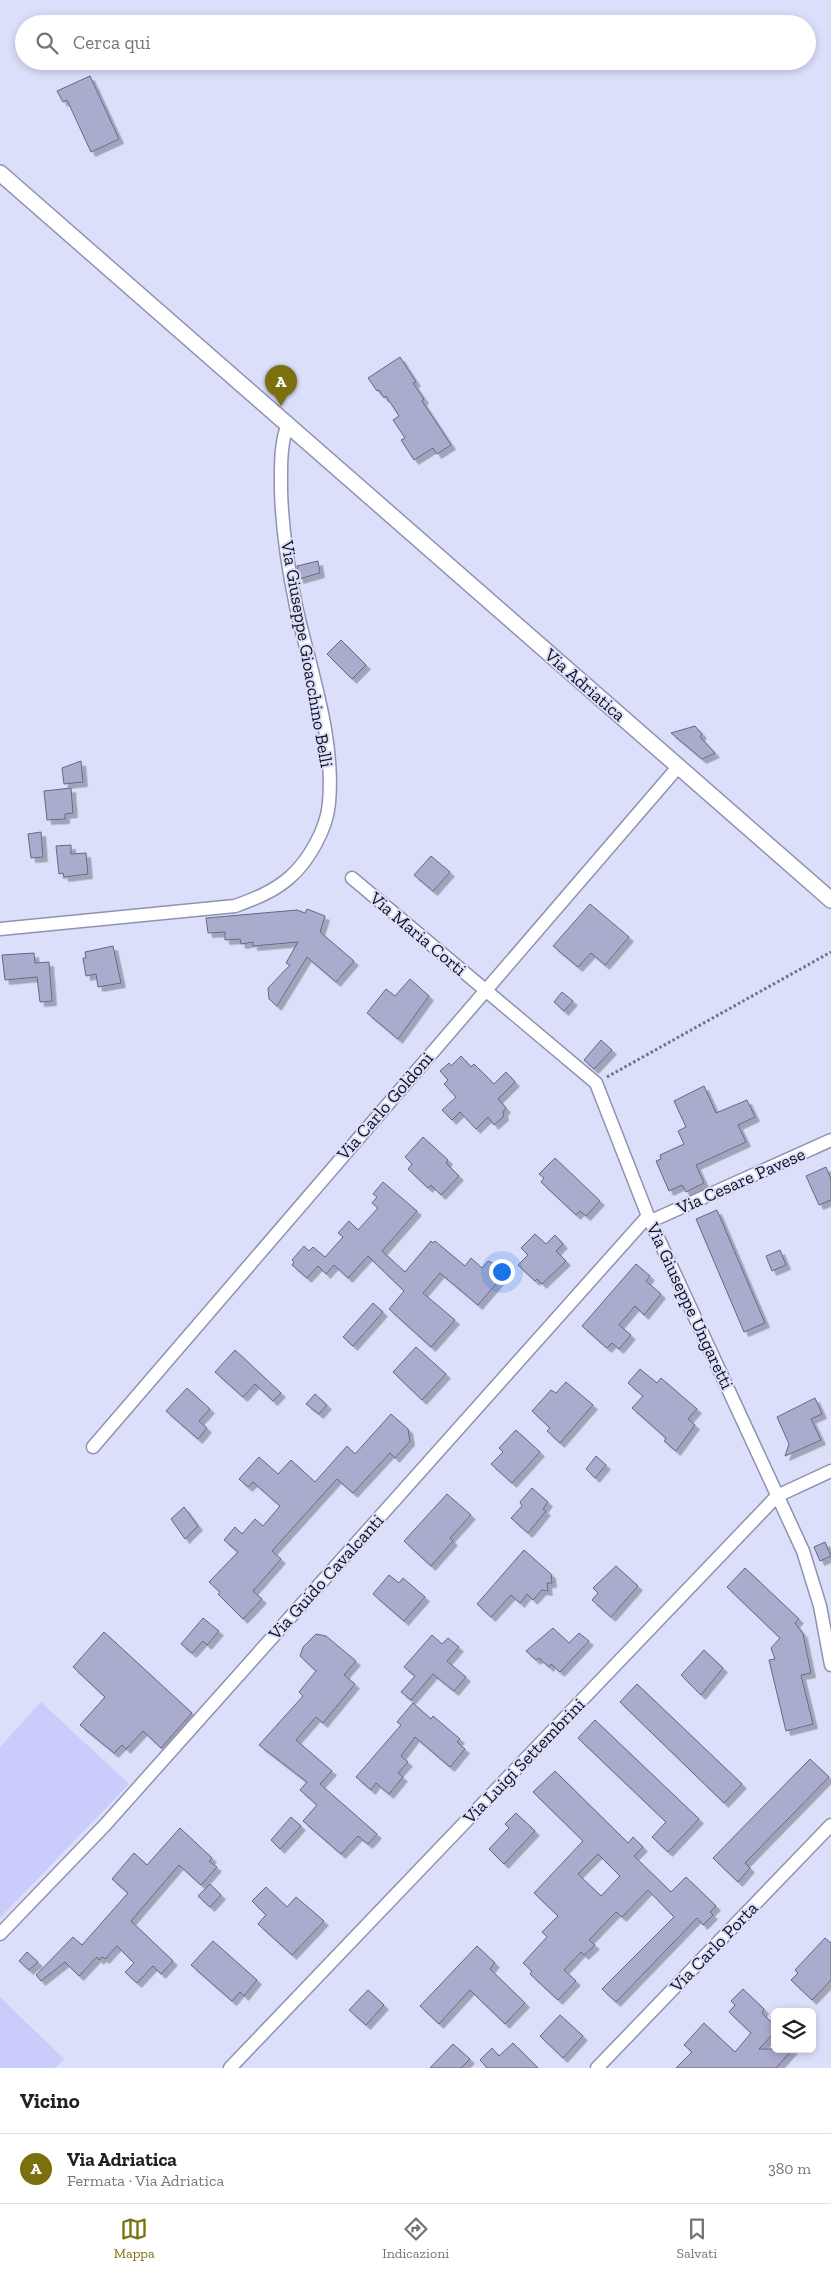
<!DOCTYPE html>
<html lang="it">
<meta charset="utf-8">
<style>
body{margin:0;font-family:"Zilla Slab",serif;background:#f6f6f6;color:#202124}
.controls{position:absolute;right:15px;bottom:15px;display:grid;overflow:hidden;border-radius:8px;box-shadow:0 2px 8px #0003}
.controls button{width:45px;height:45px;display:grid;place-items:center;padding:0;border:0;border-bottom:1px solid #e0e0e0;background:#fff;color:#202124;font:25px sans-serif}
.you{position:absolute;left:501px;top:1271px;width:18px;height:18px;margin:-12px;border:4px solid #fff;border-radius:50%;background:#1a73e8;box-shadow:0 0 0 8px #1a73e833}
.badge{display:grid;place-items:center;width:32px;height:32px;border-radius:50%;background:#7b6f0e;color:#fff;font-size:16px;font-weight:700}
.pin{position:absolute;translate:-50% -41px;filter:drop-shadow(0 1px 2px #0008)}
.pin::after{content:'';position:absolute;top:26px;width:18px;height:15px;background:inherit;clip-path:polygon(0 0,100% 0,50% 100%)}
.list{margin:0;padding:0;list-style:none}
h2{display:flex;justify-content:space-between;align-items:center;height:65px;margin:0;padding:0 20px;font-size:21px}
h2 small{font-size:16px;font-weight:400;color:#757577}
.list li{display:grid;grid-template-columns:32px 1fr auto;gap:15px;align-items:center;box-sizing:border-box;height:70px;padding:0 20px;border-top:1px solid #e0e0e0}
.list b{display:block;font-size:19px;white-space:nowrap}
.list p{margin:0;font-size:16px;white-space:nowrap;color:#757577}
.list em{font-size:16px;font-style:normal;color:#757577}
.icon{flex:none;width:28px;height:28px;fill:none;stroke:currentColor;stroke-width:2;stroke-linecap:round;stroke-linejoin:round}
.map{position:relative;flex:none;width:831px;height:2068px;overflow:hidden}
.search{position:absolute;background:#fff;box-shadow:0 2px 8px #0003;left:15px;right:15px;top:15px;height:55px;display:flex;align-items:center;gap:12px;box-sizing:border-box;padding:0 18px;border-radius:28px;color:#757577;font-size:19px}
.sheet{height:135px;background:#fff}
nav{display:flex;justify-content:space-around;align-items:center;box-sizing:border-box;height:70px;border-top:1px solid #e0e0e0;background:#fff;font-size:14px;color:#757577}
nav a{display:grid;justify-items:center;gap:2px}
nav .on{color:#7b6f0e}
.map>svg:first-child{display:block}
</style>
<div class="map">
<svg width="831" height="2068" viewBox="0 0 831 2068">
<defs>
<filter id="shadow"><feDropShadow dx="4.5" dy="4.5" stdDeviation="0" flood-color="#0004"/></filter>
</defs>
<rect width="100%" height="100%" fill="#dcdffa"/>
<path fill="#cacdfb" d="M41,1702L129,1784L0,1918V1747Z
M0,1997L64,2059L55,2068H0Z"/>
<path fill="#a9accd" stroke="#656785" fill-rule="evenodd" filter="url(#shadow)" d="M90,76L119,139L91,152L67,100L63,102L57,91Z
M400,357L416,382L413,383L424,399L422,401L451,445L437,454L433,448L414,460L401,440L405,438L393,420L399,416L386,396L384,398L379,390L377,391L368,378Z
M318,561L320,573L299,579L297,566Z
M341,640L366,665L352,679L327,654Z
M695,726L702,734L700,737L715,753L702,759L671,733Z
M81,761L83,782L64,784L62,768Z
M71,788L73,813L65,814V819L47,820L44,791Z
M41,832L43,857L31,858L28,834Z
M71,845V854L86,853L88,874L64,877L63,873L59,874L56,846Z
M431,856L450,872L433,891L414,875Z
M590,904L629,937L605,965L591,953L578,967L553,946Z
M307,909L325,916L320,932L354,961L336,982L307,957L277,1006L269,999L268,988L290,965L286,963L298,942L253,946V942L241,944L240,939L225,940V932L208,933L206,918L297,910L305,913Z
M113,946L121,983L98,987L96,974L86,976L83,958H86L85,952Z
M34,953L35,963L49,962L52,1001L40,1002L37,977L5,980L2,955Z
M410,979L429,996L398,1039L367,1013L386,989L395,996Z
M562,992L573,1001L564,1011L554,1002Z
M601,1040L612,1050L594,1069L584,1060Z
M461,1056L471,1067L474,1064L494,1084L506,1072L515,1082L498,1099L506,1108L503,1112L504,1116L494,1125L488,1117L476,1129L460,1112L452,1120L442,1110L456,1097L444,1084L448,1080L440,1071L449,1063L451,1066Z
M704,1086L716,1113L747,1100L755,1117L738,1125L746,1142L696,1165L704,1183L686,1192L682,1185L669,1191L656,1161L661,1159L660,1155L684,1144L678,1131L686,1127L674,1101Z
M423,1137L448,1160L446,1163L459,1176L441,1195L431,1185L428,1188L408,1169L412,1164L405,1157Z
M555,1158L600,1201L586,1216L580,1211L576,1215L541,1182L544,1178L539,1174Z
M826,1167L831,1179V1200L819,1205L806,1176Z
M383,1182L417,1211L382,1251L405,1272L431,1241L433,1243L435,1241L465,1266L471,1258L482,1268L488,1261L508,1270L478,1305L440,1273L423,1293L455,1320L431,1347L389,1309L404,1291L368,1256L348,1278L334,1265L326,1274L318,1266L307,1278L292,1265L294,1262L292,1260L304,1246L309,1251L313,1247L325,1257L343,1237L338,1233L349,1221L358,1230L378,1208L372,1203L377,1197L373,1194Z
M717,1210L765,1323L744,1332L696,1219Z
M535,1234L546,1244L555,1235L563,1244L556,1251L566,1261L542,1284L537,1279L535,1281L518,1265L528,1255L521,1248Z
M780,1250L786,1265L772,1271L766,1256Z
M636,1264L650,1276L646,1281L661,1294L644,1315L635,1306L619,1325L631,1335L619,1349L612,1343L607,1348L582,1326Z
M373,1303L383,1312L353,1346L343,1337Z
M416,1347L446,1374L422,1400L393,1372Z
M235,1350L281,1393L273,1401L255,1384L243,1397L215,1372Z
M640,1369L657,1383L661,1378L697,1409L688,1419L695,1425L676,1451L664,1441L666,1438L632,1408L643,1396L628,1383Z
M566,1382L593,1405L560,1443L547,1431L550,1428L532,1411L551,1390L556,1393Z
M187,1388L210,1409L199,1421L207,1428L198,1439L166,1411Z
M315,1394L327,1405L319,1414L306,1404Z
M815,1398L822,1414L811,1419L821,1440L785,1456L789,1444L777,1417Z
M391,1414L408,1429L410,1441L395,1458L390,1453L353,1493L337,1479L272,1551L281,1559L253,1591L262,1599L243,1619L218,1594L220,1592L209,1582L238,1552L224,1540L235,1527L242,1534L255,1519L263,1526L280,1506L253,1482L248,1487L239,1479L259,1457L278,1474L291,1460L315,1482L347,1446L355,1454Z
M516,1430L540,1452L512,1483L491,1464L503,1452L499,1448Z
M596,1456L606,1465L595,1478L586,1469Z
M532,1488L548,1502L543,1509L546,1511L528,1533L511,1518L522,1506L520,1502Z
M447,1494L471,1515L450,1538L453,1541L431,1566L404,1541Z
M184,1507L198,1526L185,1539L171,1519Z
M825,1542L831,1556L820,1561L814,1547Z
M524,1550L551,1574L552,1583H547L548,1591L542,1590L533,1600L527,1594L520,1603L511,1595L491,1617L477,1604Z
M616,1566L638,1586L611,1617L592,1600L598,1593L593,1588Z
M745,1568L799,1619L795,1623L803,1634L811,1673L801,1675L813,1724L786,1731L769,1660L775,1659L771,1648L780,1638L727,1587Z
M389,1575L399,1583L403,1578L425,1597L404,1621L373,1594Z
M203,1618L219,1631L207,1645L203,1641L192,1653L181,1644Z
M553,1628L569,1643L579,1633L589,1641L560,1672L551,1664L549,1667L539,1658L536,1660L526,1651Z
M104,1632L192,1713L161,1748L143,1731L126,1749L122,1745L114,1753L80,1725L105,1697L73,1667Z
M316,1634L326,1636L356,1661L344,1675L355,1684L323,1723L316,1717L296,1740L332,1771L320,1784L377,1834L368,1844L358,1836L341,1854L303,1821L317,1805L300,1790L307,1782L259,1745L303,1696L299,1692L316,1671L300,1656L303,1647Z
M432,1635L442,1644L448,1638L459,1647L447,1661L466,1677L454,1691L433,1674L411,1700L401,1692L415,1676L404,1667Z
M704,1650L723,1668L701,1695L681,1675Z
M637,1684L742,1784L724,1803L620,1702Z
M413,1703L431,1719L433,1716L460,1739L457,1742L465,1749L450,1767L415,1737L401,1756L408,1762L398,1773L403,1777L389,1794L376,1783L371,1790L356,1777L401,1725L397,1722Z
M595,1720L699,1819L668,1852L652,1837L666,1822L578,1738Z
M810,1759L829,1777L745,1863L750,1868L738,1882L713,1858Z
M555,1771L628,1843L633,1837L643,1847L634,1856L671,1892L686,1877L716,1906L710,1912L713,1915L703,1925L697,1918L616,2002L602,1989L674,1917L648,1890L622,1917L616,1912L589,1940L595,1945L584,1955L581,1952L564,1970L576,1981L558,2000L530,1974L532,1971L523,1963L547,1937L542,1932L558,1916L534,1893L583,1841L533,1792ZM598,1854L620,1876L601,1896L578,1874Z
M516,1813L535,1831L504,1864L489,1849L509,1828L505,1824Z
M291,1817L301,1826L280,1849L271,1840Z
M180,1828L212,1858L209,1861L217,1867L201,1885L179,1865L131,1921L173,1961L161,1974L153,1966L137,1983L125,1972L134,1963L117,1946L105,1959L102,1957L99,1960L97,1957L79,1976L65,1962L41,1981L36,1975L73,1937L82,1945L128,1893L112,1879L134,1853L147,1865Z
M210,1884L221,1895L210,1907L198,1896Z
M266,1887L287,1907L296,1897L324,1921L292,1955L258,1924L266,1915L252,1901Z
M825,1938L831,1943V1980L812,2000L791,1980L798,1973L795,1970Z
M213,1941L257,1980L244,1996L240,1992L232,2001L191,1965Z
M477,1946L495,1963L490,1969L525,2003L505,2024L470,1990L439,2024L420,2006Z
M27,1952L38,1962L29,1970L19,1961Z
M743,1989L764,2009L762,2013L775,2026V2032L759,2049H793L776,2068H676L692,2052L684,2045L704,2023L735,2052L751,2033L729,2012L735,2005L731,2001Z
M368,1990L384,2005L366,2025L349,2010Z
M560,2015L583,2036L563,2058L540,2036Z
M513,2043L538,2068H487L480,2060L492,2048L499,2056Z
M453,2044L470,2059L461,2068H430Z"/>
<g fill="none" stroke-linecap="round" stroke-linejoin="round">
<g stroke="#8f92b1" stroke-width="15">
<path id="minor" d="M352,878L596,1083L648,1216L803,1551L820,1606L831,1665
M0,929L235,906C254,899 273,892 289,878C308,862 327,829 329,803C335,737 310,670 296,606C288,568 282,529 281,490C281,466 280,445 288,423
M651,1221L831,1140
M93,1447L678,767
M0,1934L105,1825L648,1216
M230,2068L777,1496L831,1471
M597,2068L831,1825"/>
</g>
<g stroke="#8f92b1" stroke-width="18">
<path id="tertiary" d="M0,173L831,900"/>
</g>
<path stroke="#6f7184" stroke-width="3" stroke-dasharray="2.5 2.5" stroke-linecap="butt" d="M607,1077L831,952"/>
<use href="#minor" stroke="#fff" stroke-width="12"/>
<use href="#tertiary" stroke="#fff" stroke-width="15"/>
</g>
<g text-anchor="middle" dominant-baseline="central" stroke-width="4" stroke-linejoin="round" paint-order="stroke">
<g font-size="18" fill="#10101c" stroke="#dcdffa">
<text transform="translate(307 654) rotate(80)">Via Giuseppe Gioacchino Belli</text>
<text transform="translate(585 685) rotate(41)">Via Adriatica</text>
<text transform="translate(418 934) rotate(40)">Via Maria Corti</text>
<text transform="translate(385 1106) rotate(-49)">Via Carlo Goldoni</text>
<text transform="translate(741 1181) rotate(-24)">Via Cesare Pavese</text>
<text transform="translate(690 1306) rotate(65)">Via Giuseppe Ungaretti</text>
<text transform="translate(326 1577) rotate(-48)">Via Guido Cavalcanti</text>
<text transform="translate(524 1761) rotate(-46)">Via Luigi Settembrini</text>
<text transform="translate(714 1947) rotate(-46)">Via Carlo Porta</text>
</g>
</g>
</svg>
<div class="controls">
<button><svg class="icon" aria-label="layers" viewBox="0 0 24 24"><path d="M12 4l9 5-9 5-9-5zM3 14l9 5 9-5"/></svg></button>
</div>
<div class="you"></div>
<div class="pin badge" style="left:281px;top:406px">A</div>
<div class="search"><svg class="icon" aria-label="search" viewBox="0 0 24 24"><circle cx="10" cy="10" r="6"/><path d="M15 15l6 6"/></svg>Cerca qui</div>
</div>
<section class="sheet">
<h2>Vicino<small></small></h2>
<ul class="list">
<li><span class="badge">A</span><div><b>Via Adriatica</b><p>Fermata · Via Adriatica</p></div><em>380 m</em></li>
</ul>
</section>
<nav>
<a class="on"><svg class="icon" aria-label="map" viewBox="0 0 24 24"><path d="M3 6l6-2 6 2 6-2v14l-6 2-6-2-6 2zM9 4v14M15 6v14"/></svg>Mappa</a>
<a><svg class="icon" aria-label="directions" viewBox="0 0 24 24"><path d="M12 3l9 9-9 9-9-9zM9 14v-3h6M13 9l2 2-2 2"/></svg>Indicazioni</a>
<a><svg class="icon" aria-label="saved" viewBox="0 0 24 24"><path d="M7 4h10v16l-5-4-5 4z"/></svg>Salvati</a>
</nav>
